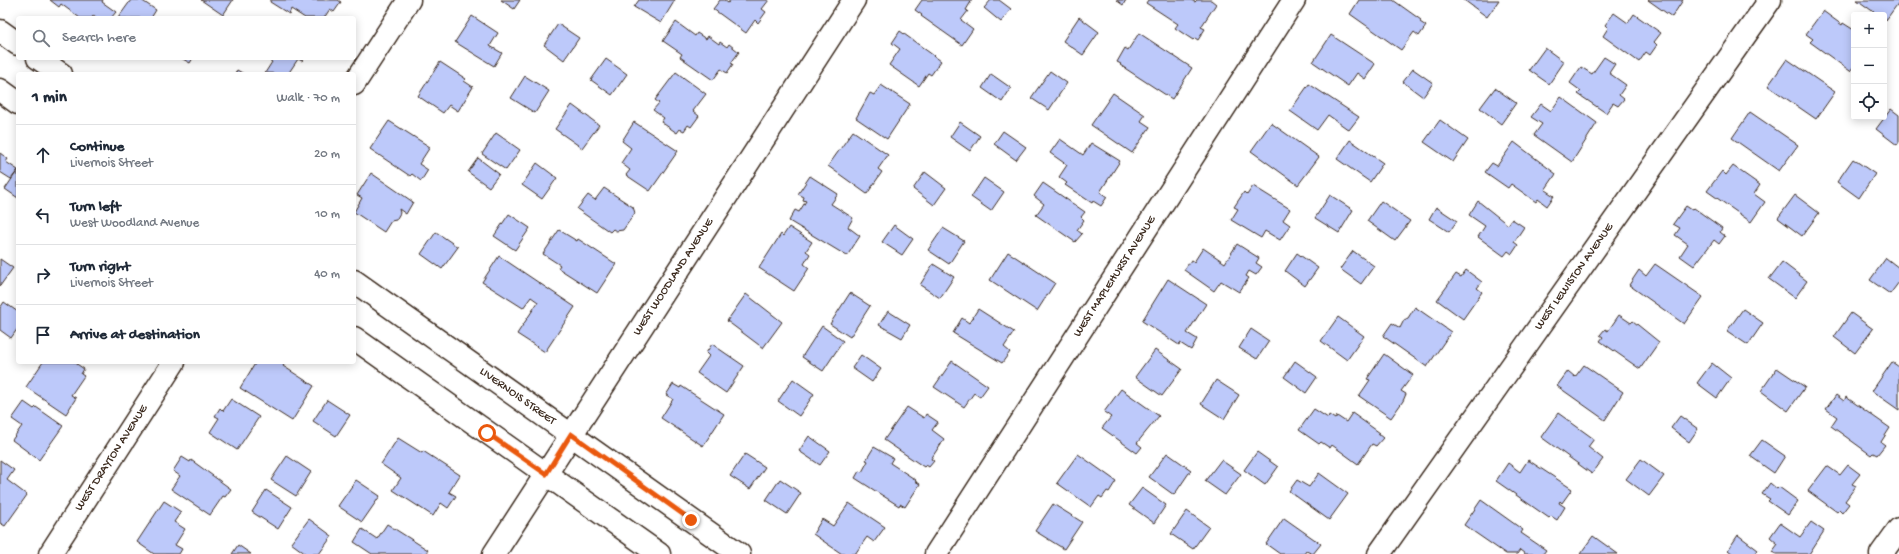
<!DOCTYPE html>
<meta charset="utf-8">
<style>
body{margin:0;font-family:"Gochi Hand",sans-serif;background:#f2f2f3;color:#1f2937}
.controls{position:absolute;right:12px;top:12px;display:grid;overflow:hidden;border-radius:4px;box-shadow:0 2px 10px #0003}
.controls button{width:36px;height:36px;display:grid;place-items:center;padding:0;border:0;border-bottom:1px solid #e0e1e3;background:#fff;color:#1f2937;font:20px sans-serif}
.stop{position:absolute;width:12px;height:12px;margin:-9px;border:3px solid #ea580c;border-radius:50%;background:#fff}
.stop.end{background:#ea580c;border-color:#fff;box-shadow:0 1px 4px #0008}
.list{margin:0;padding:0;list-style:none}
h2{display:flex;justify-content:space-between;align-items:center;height:52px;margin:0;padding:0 16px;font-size:17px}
h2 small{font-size:13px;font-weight:400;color:#747a83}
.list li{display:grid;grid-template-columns:26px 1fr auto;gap:12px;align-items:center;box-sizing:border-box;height:60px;padding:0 16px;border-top:1px solid #e0e1e3}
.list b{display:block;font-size:15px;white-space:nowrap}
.list p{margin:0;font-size:13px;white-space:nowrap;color:#747a83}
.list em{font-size:13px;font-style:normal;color:#747a83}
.icon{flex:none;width:22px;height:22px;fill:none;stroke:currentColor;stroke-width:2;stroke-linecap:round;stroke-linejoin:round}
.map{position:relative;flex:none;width:1899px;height:554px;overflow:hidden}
.search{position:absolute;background:#fff;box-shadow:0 2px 10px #0003;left:16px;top:16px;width:340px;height:44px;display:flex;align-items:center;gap:10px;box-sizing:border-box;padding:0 14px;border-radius:4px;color:#747a83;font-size:15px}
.panel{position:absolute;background:#fff;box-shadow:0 2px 10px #0003;left:16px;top:72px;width:340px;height:292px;border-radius:4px}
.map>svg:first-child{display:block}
</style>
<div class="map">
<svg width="1899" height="554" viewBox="0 0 1899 554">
<rect width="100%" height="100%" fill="#fff"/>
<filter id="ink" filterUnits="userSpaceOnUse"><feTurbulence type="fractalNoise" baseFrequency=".025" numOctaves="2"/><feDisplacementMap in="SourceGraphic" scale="8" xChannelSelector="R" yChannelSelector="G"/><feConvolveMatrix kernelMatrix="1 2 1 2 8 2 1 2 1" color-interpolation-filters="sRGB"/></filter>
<g filter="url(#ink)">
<path fill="#bdc9fa" stroke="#3b2a1e" d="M50,0H103L102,2L116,12L111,18H97L93,16L92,18H80L61,4L59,7Z
M131,0H141L156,10L151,18H118Z
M201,0H233L223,15Z
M271,0H338L341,2L334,12L330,9L324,18H305L291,9L289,14L270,2Z
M501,0H520L514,9Z
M639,0H675L661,23L634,7Z
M720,0H724L728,3L730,0H769L762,9L766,12L758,23L755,20L746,33L713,9Z
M922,0H972L966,10L968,11L961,20L973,29L962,45L921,16L922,15L915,10Z
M991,0H999L1011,9L1001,22L984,8Z
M1116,0H1126L1123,5Z
M1148,0H1191L1195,2L1197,0H1211L1216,4L1201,27L1205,29L1198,40L1195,38L1193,40L1175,28L1178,24L1146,3Z
M1359,0H1393L1421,20L1420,22L1426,26L1419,36L1414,32L1401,50L1350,14Z
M1464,0H1499L1487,17Z
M1648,0H1683L1672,17Z
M1857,0H1899V2L1886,20L1884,15H1878Z
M1823,11L1842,25L1843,23L1854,30V66L1850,71L1810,42L1813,39L1806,34Z
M1614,13L1628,23L1634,14L1661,33L1654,42L1657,45L1650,55L1646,52L1639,62L1603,36L1608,28L1605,25Z
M472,16L498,33L490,46L502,53L494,66L455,42Z
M1079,17L1099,32L1083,55L1063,41Z
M676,22L695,36L697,33L706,39L708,36L719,44L720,42L727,47L729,44L739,52L731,63L733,64L727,73L721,69L713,80L680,57L682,54L663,41Z
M558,24L579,38L564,60L544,45Z
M900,31L941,61L931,75L928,73L919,86L889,65L900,49L892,43Z
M1139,33L1192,68L1172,99L1120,65L1121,64L1117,62L1125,48L1128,50Z
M1331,35L1375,64L1365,79L1357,73L1348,86L1313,62Z
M1545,48L1564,62L1549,84L1529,70Z
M1604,57L1615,64L1609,73L1626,85L1619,95L1624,99L1618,106L1613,103L1606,113L1578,94L1581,91L1570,83L1581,67L1592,74Z
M181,58H193L190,63Z
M266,58H304L302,61L298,59L288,74L265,73L272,62Z
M606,59L627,74L612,95L591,80Z
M1787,59L1835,92L1816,119L1768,86Z
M440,62L466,79L464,81L473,87L458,111L449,105L443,113L418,96Z
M1413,69L1433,83L1423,97L1403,82Z
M237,70L244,74H235Z
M1050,71L1067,83L1049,110L1031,98Z
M676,72L706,94L693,111L699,116L691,127L688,125L684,131L680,129L677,133L661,122L664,118L653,110L659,103L655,100Z
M991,74L1011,88L1002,102L982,88Z
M525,76L549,91L535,113L511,98Z
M1309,84L1359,117L1349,130L1328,115L1317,130L1290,111Z
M881,85L910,104L887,139L856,118L870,93L874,95Z
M1495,88L1516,103L1501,124L1480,108Z
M1113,93L1145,115L1141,121L1150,127L1132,153L1091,125Z
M1561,97L1597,123L1572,162L1534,135L1542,124L1531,117L1541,104L1551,111Z
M572,105L599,125L582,148L555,129Z
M1891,109L1899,115V142L1897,145L1876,129Z
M1750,112L1798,145L1779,171L1732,138Z
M1440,120L1468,140L1453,162L1424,142Z
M389,121L430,147L419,164L428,170L421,181L412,174L410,176L370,149Z
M634,122L678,151L650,191L626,175L630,170L621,163L631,148L622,141Z
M960,122L980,136L970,151L950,137Z
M1271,123L1319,157L1298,185L1251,151Z
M853,131L888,155L878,169L882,172L867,194L828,166Z
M1003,131L1026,147L1016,160L994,144Z
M496,133L520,150L506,170L482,154Z
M1060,139L1083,155L1091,143L1120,161L1100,192L1107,197L1101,206L1093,201L1092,203L1065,185L1067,183L1059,177L1067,165L1050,153Z
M1350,140L1383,163L1370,182L1337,159Z
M1514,142L1556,174L1545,190L1554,196L1547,206L1538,199L1536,202L1511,184L1508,188L1485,172L1492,163L1497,166Z
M0,153L8,159L6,162L18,170L11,179L0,172Z
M478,158L499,174L489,187L468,172Z
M1853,159L1875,174L1859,198L1837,182Z
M537,163L557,178L542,199L522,185Z
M1733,166L1760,185L1754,194L1765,202L1751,222L1707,191L1722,171L1726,175Z
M18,170V198L5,189Z
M925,172L946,188L934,205L913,189Z
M371,173L413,202L406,214L399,209L400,213L396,220L391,221L384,232L354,212L362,198L357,195Z
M810,176L838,194L831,204L853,218L848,227L860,236L847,256L789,221L795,210L799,212L806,201L803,200L804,197L798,194Z
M984,178L1004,192L991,211L971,197Z
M1043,183L1085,212L1081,217L1084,220L1077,230L1082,234L1075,242L1036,215L1044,204L1034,196Z
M1253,186L1290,209L1283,220L1290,225L1280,240L1265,231L1261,238L1231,220L1238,209L1234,207L1244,192L1247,195Z
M604,188L633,207L635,213L623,230L616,231L613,229L610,232L577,209L588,195L595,200Z
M1330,195L1353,210L1339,233L1315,218Z
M1795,195L1819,213L1802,236L1778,218Z
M1381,201L1410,221L1395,241L1367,221Z
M1478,201L1508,225L1512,219L1524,227L1514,242L1518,245L1512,254L1508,251L1504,256L1478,237L1485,226L1469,215Z
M1686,206L1692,210L1694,208L1722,228L1720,232L1725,236L1719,244L1714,240L1694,266L1680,256L1688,244L1675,235L1680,228L1673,224Z
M1436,207L1457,221L1449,232L1429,219Z
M509,214L530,228L515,250L494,236Z
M894,225L913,239L902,255L882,242Z
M789,227L812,242L806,251L810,254L804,264L809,268L794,291L759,268L781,234L783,236Z
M943,228L964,241L949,264L928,250Z
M559,230L577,241L578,239L616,264L597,293L558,268L560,265L543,254Z
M436,232L458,247L442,269L421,254Z
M1237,244L1259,258L1256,263L1262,267L1256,275L1249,271L1246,276L1249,278L1239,292L1221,281L1214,291L1184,270L1191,260L1194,262L1203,248L1225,263Z
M1353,251L1374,266L1361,284L1340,269Z
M1008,252L1055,283L1037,311L990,280Z
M1297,253L1318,268L1305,286L1285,271Z
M499,256L575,307L545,352L517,334L538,302L531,297L523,308L482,282Z
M1886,258L1899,268V282L1890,294L1870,280Z
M0,259L13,268L0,286Z
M1782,262L1807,281L1795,298L1769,279Z
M933,264L954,277L940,298L920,285Z
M1655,264L1703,297L1684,324L1629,285L1639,270L1646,276Z
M1466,270L1482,282L1477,288L1482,292L1463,319L1437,300L1456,274L1461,277Z
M1168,279L1206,304L1187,333L1197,339L1191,350L1180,343L1179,345L1142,321Z
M850,293L870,306L850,337L830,324Z
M746,294L782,322L763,348L727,321Z
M4,302L18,312V328L11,338L0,330V308Z
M1415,307L1451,332L1427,367L1383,336L1392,323L1400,328L1404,320L1408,318Z
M978,309L1014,332L1004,347L1010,352L1002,363L953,333L962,318L969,323Z
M1743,309L1763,323L1748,345L1727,331Z
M888,311L910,325L902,338L879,325Z
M1851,313L1873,329L1855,353L1834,337Z
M1619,315L1631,323L1633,321L1659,342L1640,369L1600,341L1603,337L1600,335L1605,329L1608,331Z
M1338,317L1364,336L1347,360L1321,341Z
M822,326L843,341L823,371L802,357Z
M1251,329L1269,341L1257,359L1239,348Z
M712,344L744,366L726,393L697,373L709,356L706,353Z
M1155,350L1182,369L1162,396L1135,377Z
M1384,354L1413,375L1401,391L1406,394L1403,401L1391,418L1359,396L1370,380L1367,379Z
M861,355L881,369L872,382L852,368Z
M952,361L988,386L980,397L974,393L964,407L934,387Z
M1295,361L1317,377L1306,393L1284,377Z
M43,362H74L84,369L81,374L84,376L71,395L76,398L66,414L26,387Z
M256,362H283L285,363L283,366L314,386L292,421L240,388Z
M1892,362L1899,367V410L1872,391Z
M1712,363L1731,378L1717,398L1697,383Z
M1584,365L1623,392L1605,420L1557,386L1568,371L1575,377Z
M1777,368L1805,387L1788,411L1761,391Z
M793,379L814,394L799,416L778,401Z
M1216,380L1239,395L1224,419L1201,404Z
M673,384L680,388L681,386L724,414L703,446L661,418L673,399L666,395Z
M1121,389L1159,416L1137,443L1142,447L1137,453L1102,428L1111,417L1104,412Z
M1836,395L1844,401L1846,397L1890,428L1881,442L1885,445L1877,455L1873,453L1871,455L1831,426L1837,417L1826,409Z
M231,399L259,417L237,450L210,432L219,418L215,416L220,408L223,411Z
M327,400L350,415L336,436L313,421Z
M24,402L34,409L36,407L63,426L39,460L12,440L22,426L12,419Z
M907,407L924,418L926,414L938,422L932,430L944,439L931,459L934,461L929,467L926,465L924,467L884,440Z
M1314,409L1328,418L1329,415L1335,419L1337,416L1346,422L1352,413L1380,433L1378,434L1383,438L1376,446L1372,444L1358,464L1332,445L1330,448L1321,442L1319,444L1299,430Z
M1558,413L1594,439L1588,447L1603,459L1592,474L1541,437Z
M1680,416L1698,429L1689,442L1671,428Z
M809,436L830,451L820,465L799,451Z
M398,438L422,453L423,451L460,475L449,492L456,496L448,508L441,503L433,516L393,490L401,478L381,464Z
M1762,440L1785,456L1774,473L1750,456Z
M874,447L893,458L890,463L916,480L915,481L920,484L905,507L900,504L899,506L855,478L859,471L862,472L868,461L866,460Z
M1257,452L1278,467L1265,485L1244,470Z
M1167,453L1191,470L1174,495L1149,477Z
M745,454L765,467L750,489L730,476Z
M1078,454L1116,481L1109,492L1107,491L1102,498L1099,496L1091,507L1057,483Z
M287,456L311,472L296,496L271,480Z
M182,457L190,462L191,460L231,489L225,497L223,496L210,515L171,489L180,476L173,471Z
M1641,459L1664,476L1649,496L1626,479Z
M0,460L14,470L7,480L27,495L5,526L0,523Z
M1221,460L1241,474L1225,495L1205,481Z
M1528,460L1572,489L1562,503L1560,501L1559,503L1565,507L1557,520L1551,516L1549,518L1496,481L1508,463L1520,472Z
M1848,465L1860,474L1852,484L1856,486L1845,501L1849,504L1842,513L1839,510L1837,512L1808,491L1827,466L1840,475Z
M1319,473L1348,494L1329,520L1289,491L1297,480L1309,487Z
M780,479L801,493L787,514L766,500Z
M356,480L380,496L362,522L338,506Z
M1770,483L1777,489L1779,487L1798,501L1788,515L1768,501L1770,499L1762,494Z
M1142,488L1166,505L1154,523L1129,505Z
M266,490L292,507L278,529L252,512Z
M1481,500L1523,530L1521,533L1546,550L1543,554H1525L1520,550L1517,554H1506L1464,525Z
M164,501L181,512L174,522L185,529L175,545L182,549L179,554H154L137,542Z
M849,503L885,527L874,542L867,537L855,554H842L813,534L822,519L833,526Z
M1053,504L1082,522L1064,549L1035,531Z
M1187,511L1209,527L1193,549L1171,534Z
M1284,518L1321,544L1313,554L1306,551L1304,554H1280L1266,544Z
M309,519L332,536L319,554H306L291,543Z
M1811,522L1824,531L1809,554H1776L1772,552L1778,544L1770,537L1780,523L1800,537Z
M387,524L428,550L425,554H372L354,542L362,529L377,539Z
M1738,535L1758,550L1755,554H1733L1728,550Z
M1593,536L1618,554H1580Z
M238,545L251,554H232Z"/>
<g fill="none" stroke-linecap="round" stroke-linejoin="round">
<g stroke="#3b2a1e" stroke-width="25">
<g id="street">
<path d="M0,31L18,44"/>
<path d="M38,58L61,74"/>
<path d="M354,84L409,0"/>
<path d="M0,90L18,103"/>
<path id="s1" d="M354,281L739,554"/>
<path d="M354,338L659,554"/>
<path id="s2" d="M50,554L174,362"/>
<path id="s3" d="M494,554L854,0"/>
<path id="s4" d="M936,554L1294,0"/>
<path id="s5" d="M1379,554L1770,0"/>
<path d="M1881,554L1899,529"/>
</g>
</g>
<use href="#street" stroke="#fff" stroke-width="22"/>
</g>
</g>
<g fill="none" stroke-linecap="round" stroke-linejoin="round" filter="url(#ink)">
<path stroke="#ea580c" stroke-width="5" d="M487,433L546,474L571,434L691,520"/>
</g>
<g text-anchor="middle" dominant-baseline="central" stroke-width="3" stroke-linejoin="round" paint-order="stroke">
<g font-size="12" fill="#3b2a1e" stroke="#fff">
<text stroke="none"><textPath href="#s3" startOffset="330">WEST WOODLAND AVENUE</textPath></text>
<text stroke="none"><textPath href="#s4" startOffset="330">WEST MAPLEHURST AVENUE</textPath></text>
<text stroke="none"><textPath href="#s5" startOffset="339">WEST LEWISTON AVENUE</textPath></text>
<text stroke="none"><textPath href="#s1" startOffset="200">LIVERNOIS STREET</textPath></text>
<text stroke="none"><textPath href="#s2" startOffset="114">WEST DRAYTON AVENUE</textPath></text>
</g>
</g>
</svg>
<div class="controls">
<button>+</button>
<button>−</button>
<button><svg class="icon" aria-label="locate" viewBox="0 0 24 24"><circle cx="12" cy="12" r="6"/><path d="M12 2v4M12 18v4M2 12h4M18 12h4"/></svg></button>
</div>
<div class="stop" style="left:487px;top:433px"></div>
<div class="stop end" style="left:691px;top:520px"></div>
<div class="search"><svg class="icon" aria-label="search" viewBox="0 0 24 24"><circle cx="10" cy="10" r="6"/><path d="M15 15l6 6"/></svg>Search here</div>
<section class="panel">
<h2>1 min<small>Walk · 70 m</small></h2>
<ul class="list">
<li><svg class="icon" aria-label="ahead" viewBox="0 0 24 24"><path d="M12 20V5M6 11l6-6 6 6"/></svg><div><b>Continue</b><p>Livernois Street</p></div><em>20 m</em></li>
<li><svg class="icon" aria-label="left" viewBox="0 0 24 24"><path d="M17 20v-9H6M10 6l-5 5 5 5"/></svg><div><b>Turn left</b><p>West Woodland Avenue</p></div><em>10 m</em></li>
<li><svg class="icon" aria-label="right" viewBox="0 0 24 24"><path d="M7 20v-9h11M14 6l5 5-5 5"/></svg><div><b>Turn right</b><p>Livernois Street</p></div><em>40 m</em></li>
<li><svg class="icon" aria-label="arrive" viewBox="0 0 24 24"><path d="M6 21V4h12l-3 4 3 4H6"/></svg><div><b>Arrive at destination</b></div></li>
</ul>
</section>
</div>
